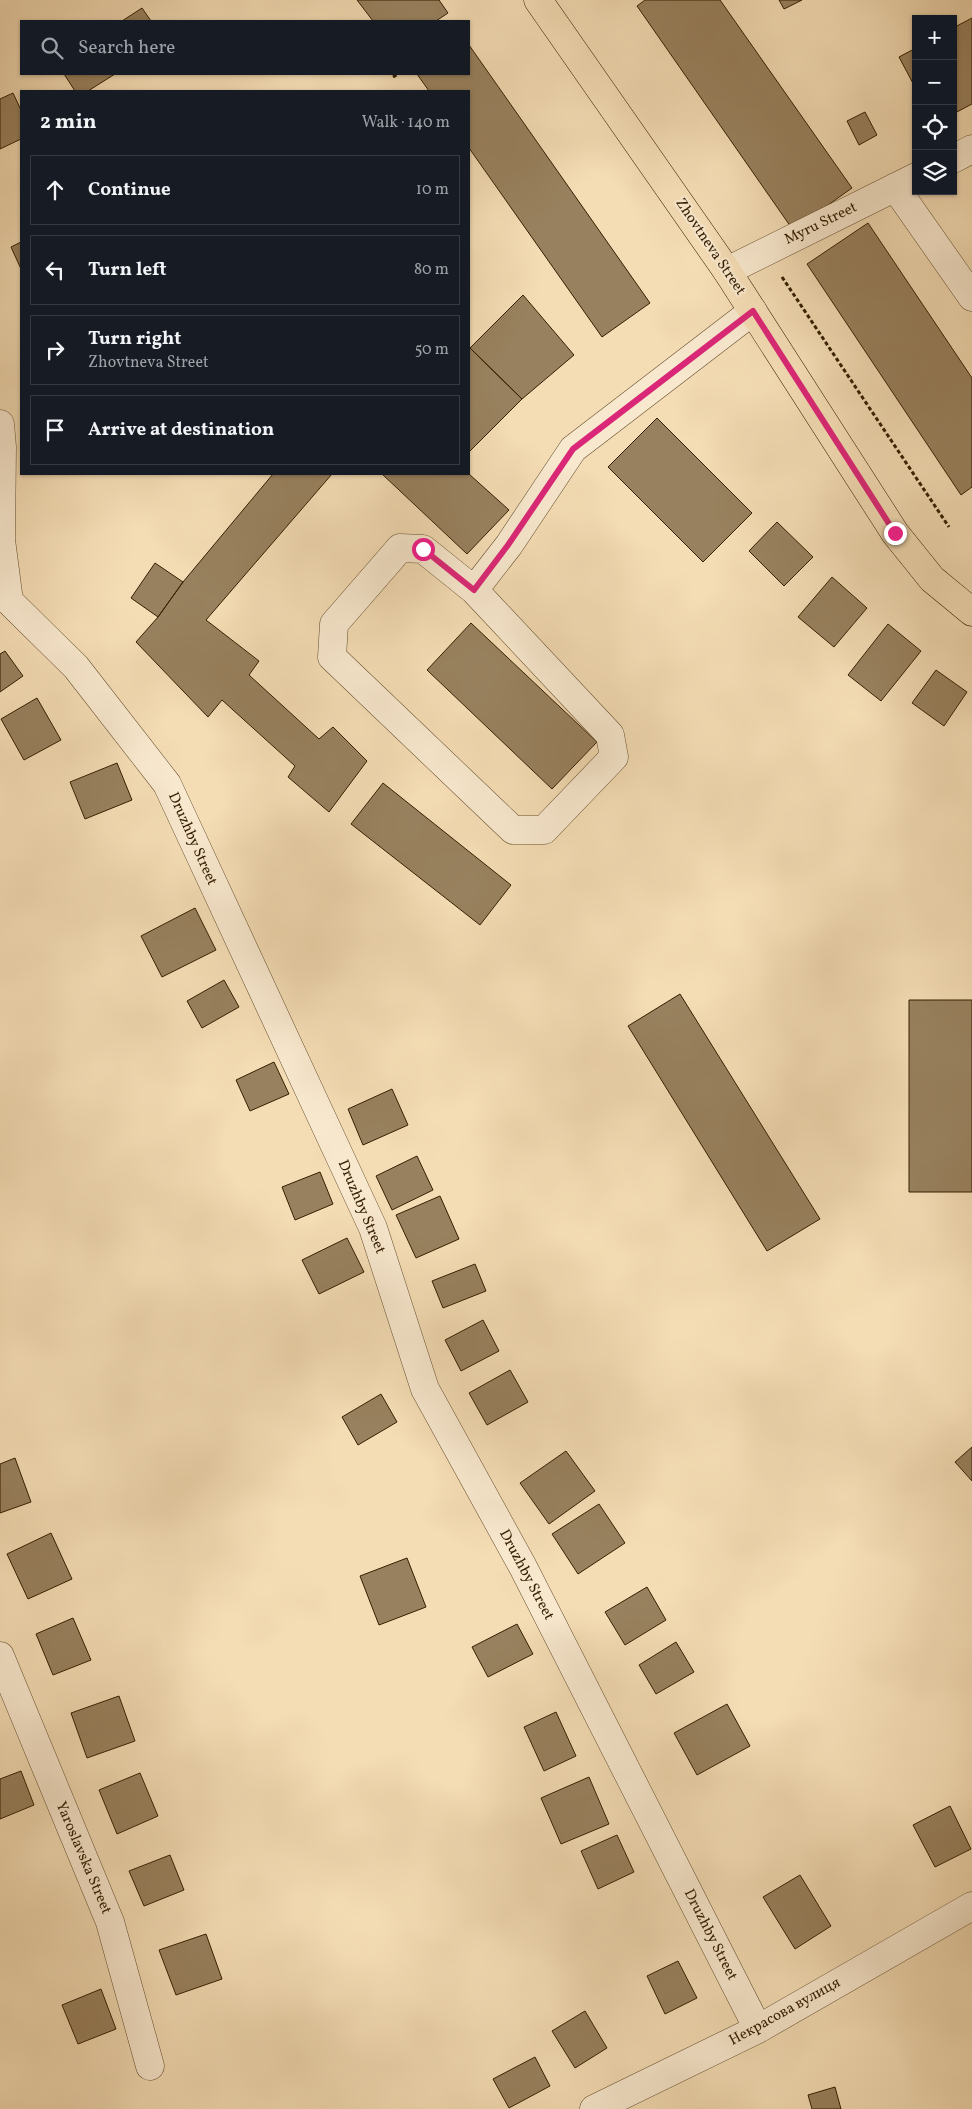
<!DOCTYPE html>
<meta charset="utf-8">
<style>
body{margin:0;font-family:Vollkorn,serif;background:#242831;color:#f1f3f6}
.controls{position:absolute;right:15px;top:15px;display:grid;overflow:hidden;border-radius:0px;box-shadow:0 1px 4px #0004}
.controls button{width:45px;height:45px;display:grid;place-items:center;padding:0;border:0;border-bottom:1px solid #363941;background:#171b24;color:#f1f3f6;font:25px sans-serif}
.stop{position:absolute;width:15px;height:15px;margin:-11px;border:4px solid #db2777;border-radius:50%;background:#fff}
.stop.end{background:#db2777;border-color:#fff;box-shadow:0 1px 5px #0008}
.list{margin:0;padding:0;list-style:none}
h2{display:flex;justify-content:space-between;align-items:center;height:65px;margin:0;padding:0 20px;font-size:21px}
h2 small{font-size:16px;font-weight:400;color:#9ea1a6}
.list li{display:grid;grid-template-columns:32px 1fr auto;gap:15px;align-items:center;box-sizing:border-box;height:70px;margin:0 10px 10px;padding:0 10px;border:1px solid #363941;border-radius:0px}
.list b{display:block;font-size:19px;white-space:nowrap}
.list p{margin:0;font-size:16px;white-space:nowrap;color:#9ea1a6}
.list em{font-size:16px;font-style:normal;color:#9ea1a6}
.icon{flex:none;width:28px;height:28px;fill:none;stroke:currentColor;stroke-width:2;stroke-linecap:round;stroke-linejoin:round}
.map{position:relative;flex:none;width:972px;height:2109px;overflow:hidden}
.search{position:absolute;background:#171b24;box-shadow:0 1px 4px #0004;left:20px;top:20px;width:450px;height:55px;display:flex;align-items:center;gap:12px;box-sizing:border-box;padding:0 18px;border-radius:0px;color:#9ea1a6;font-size:19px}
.panel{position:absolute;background:#171b24;box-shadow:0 1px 4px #0004;left:20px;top:90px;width:450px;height:385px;border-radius:0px}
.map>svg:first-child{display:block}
</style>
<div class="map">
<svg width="972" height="2109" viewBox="0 0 972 2109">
<rect width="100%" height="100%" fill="#f4dcb4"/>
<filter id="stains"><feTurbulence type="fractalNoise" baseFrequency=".004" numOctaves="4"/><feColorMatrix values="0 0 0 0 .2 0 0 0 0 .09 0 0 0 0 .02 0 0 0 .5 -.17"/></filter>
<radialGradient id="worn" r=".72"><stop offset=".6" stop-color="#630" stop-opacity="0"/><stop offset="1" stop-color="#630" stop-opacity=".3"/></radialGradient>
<path fill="#98815e" stroke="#351f01" d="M357,0H439L448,13L436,21H373Z
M645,0H720L852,188L793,230L637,6Z
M779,0H802L784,9Z
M142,8L151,21H122Z
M972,18V104L953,114V28Z
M469,45L650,303L602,337L469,148V91H429L417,74H469Z
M916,48V89L899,57Z
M64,74H115L88,91H75Z
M13,93L21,110V139L0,149V99Z
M865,112L877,135L859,145L847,121Z
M868,223L972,378V487L961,495L807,264Z
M21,242V269L11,247Z
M523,295L574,355L522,399L470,348Z
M470,348L522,399L469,452V349Z
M657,418L752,513L703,562L608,467Z
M273,474H332L206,620L259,661L249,675L319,739L333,727L367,761L329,812L288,777L295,766L222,700L208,717L136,642L158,617L183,582Z
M382,474H469L509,510L467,554Z
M777,522L813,557L784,586L749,551Z
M155,563L183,582L158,617L131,598Z
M832,577L867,608L834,647L798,617Z
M471,623L597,742L552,789L427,670Z
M888,624L921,651L881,701L848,675Z
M5,651L23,676L0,692V654Z
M936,670L967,692L944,726L912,703Z
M37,698L61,740L24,760L1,719Z
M117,763L132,800L85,819L70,782Z
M383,783L511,885L480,925L351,824Z
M195,908L216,950L162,977L141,936Z
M224,980L239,1007L202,1028L187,1001Z
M680,994L820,1219L767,1251L628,1026Z
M909,1000H972V1192H909Z
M274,1062L289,1094L250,1111L236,1080Z
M392,1089L408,1125L363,1145L348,1109Z
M417,1156L433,1190L392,1210L376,1176Z
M320,1172L333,1204L295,1220L282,1187Z
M440,1196L459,1239L416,1258L396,1215Z
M347,1238L364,1272L319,1294L302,1260Z
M475,1264L486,1291L443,1308L432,1281Z
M483,1320L499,1351L461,1371L445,1340Z
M510,1370L528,1402L487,1425L469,1393Z
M381,1394L397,1422L358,1445L342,1417Z
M972,1447V1481L955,1462Z
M566,1451L595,1491L549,1524L520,1483Z
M15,1458L31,1502L0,1513V1464Z
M599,1504L625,1543L578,1574L552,1534Z
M51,1533L72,1579L28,1599L7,1554Z
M407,1558L426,1607L379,1625L360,1576Z
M647,1587L666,1620L625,1645L605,1612Z
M73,1618L91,1660L53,1675L36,1634Z
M517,1624L533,1654L488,1677L472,1647Z
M676,1642L694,1672L656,1694L639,1665Z
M119,1696L135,1741L87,1758L71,1713Z
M727,1704L750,1746L697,1775L674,1733Z
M556,1712L576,1756L544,1771L524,1727Z
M21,1771L34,1805L0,1819V1779Z
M140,1773L158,1816L117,1834L99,1790Z
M589,1777L609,1824L561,1844L541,1798Z
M950,1806L971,1849L935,1867L913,1825Z
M617,1835L634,1872L598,1889L581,1851Z
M170,1855L184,1890L144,1906L129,1871Z
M800,1875L831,1926L795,1949L763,1897Z
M206,1934L222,1979L176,1995L159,1950Z
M678,1961L697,1998L665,2014L647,1976Z
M101,1989L116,2029L78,2044L62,2005Z
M585,2011L607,2048L575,2068L552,2031Z
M535,2057L550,2086L509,2108L493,2079Z
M835,2087L841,2109H812L808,2095Z"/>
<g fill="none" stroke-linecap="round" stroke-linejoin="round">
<g stroke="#654e2e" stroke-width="29">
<path id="minor" d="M953,159L972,149
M895,187L972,297
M727,271L916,177
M0,424L2,447L1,540L9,601L76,667L167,784L373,1228L425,1389L523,1567L758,2029
M474,590L610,735L614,757L544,830H513L332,657L334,624L400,548L423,549L474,590L509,545L573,449L753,311
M0,1656L110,1922L150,2066
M594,2109L758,2029L972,1906"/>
</g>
<g stroke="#351f01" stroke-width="29">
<path id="major" d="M538,0L727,271L895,533L932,579L972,612"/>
</g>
<path stroke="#351f01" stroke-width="3" stroke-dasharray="4 2.5" stroke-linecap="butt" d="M393,77L398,74
M782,277L949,527"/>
<use href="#minor" stroke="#f8e8ce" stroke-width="28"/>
<use href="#major" stroke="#f4dcb4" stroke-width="28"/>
</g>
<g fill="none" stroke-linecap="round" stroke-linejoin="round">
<path stroke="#db2777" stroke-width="6" d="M423,549L474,590L508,545L573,449L753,311L895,533"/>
</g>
<g text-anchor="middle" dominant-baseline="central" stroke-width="4" stroke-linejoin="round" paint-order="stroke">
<g font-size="15" fill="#351f01" stroke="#f8e8ce">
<text transform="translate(821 224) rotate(-26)">Myru Street</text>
<text transform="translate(710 247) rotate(56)">Zhovtneva Street</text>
<text transform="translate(192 839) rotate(66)">Druzhby Street</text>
<text transform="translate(361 1207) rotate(67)">Druzhby Street</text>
<text transform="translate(526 1575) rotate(62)">Druzhby Street</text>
<text transform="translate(83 1858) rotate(67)">Yaroslavska Street</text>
<text transform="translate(710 1935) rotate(63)">Druzhby Street</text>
<text transform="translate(785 2012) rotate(-29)">Некрасова вулиця</text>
</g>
</g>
<rect width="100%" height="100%" filter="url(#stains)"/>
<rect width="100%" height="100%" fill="url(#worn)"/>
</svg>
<div class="controls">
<button>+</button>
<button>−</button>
<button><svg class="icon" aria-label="locate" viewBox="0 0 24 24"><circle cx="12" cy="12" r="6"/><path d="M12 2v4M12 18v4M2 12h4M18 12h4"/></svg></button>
<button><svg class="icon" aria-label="layers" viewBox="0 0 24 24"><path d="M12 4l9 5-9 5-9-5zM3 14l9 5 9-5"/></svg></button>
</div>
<div class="stop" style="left:423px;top:549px"></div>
<div class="stop end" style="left:895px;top:533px"></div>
<div class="search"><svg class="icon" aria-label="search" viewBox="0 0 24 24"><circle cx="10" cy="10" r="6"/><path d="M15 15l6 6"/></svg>Search here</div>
<section class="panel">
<h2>2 min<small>Walk · 140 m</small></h2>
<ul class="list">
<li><svg class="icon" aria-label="ahead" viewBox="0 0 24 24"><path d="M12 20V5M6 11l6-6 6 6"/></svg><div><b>Continue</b></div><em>10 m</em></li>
<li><svg class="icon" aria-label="left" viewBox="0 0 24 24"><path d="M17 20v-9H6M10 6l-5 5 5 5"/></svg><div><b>Turn left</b></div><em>80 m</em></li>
<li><svg class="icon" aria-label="right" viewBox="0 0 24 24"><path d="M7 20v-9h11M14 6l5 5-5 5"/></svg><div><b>Turn right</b><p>Zhovtneva Street</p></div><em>50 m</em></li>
<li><svg class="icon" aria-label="arrive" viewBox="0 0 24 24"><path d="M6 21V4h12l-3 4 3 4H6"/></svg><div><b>Arrive at destination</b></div></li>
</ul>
</section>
</div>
